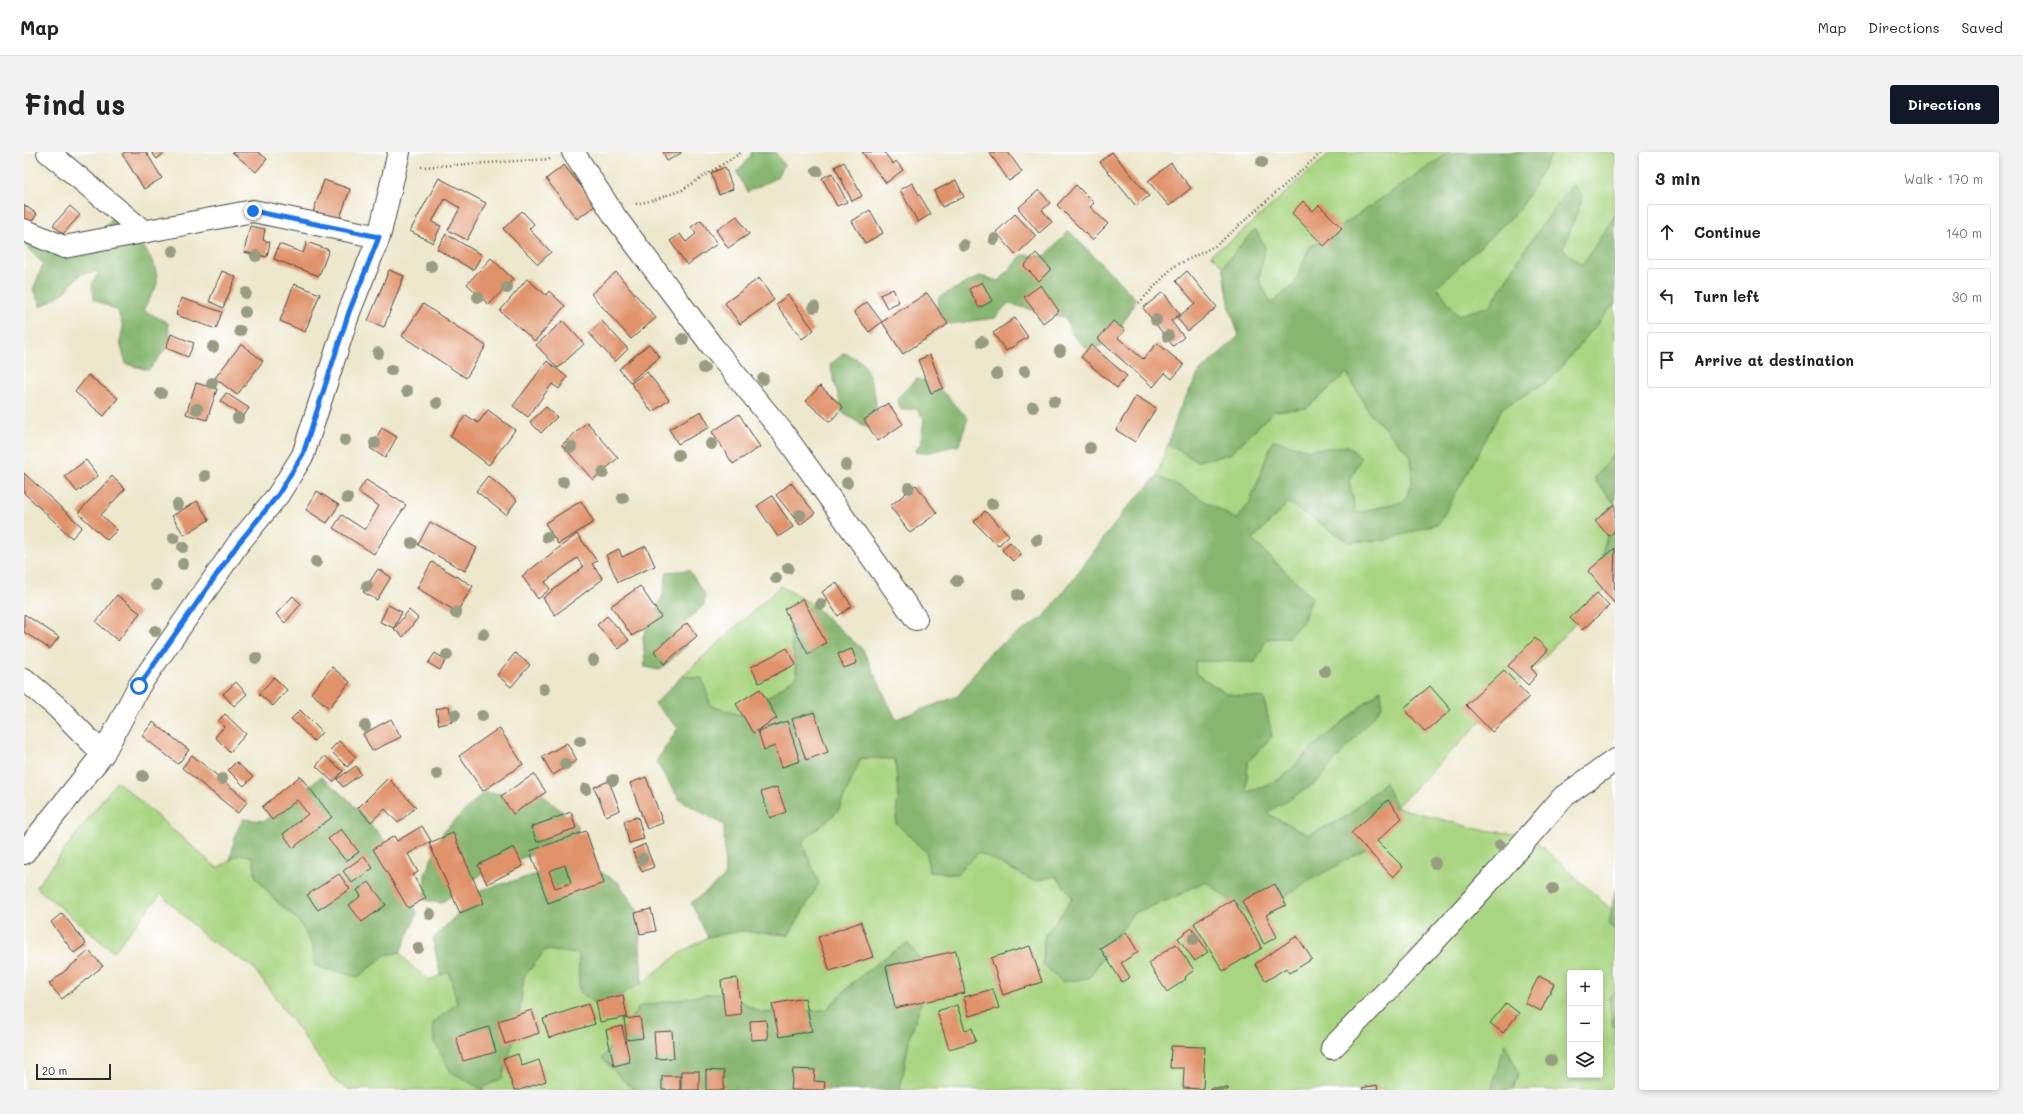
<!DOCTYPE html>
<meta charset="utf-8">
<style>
body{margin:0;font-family:Mali,sans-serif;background:#f2f2f2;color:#222}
.controls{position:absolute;right:12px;bottom:12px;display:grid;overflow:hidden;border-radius:4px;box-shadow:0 2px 6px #0003}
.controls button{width:36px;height:36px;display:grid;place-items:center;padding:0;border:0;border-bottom:1px solid #e0e0e0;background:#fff;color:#222;font:20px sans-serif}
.scale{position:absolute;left:12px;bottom:10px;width:75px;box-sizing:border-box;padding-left:4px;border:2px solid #2b2b2b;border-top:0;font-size:11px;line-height:14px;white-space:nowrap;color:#2b2b2b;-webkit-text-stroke:3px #fff;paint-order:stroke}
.stop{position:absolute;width:12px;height:12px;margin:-9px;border:3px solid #1a73e8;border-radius:50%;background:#fff}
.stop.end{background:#1a73e8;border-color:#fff;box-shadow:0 1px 4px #0008}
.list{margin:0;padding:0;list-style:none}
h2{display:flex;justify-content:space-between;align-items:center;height:52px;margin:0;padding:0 16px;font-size:17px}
h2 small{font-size:13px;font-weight:400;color:#767676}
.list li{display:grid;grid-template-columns:26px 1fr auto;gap:12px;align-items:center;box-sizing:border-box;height:56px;margin:0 8px 8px;padding:0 8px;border:1px solid #e0e0e0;border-radius:4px}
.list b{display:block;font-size:15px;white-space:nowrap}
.list em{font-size:13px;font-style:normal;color:#767676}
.icon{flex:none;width:22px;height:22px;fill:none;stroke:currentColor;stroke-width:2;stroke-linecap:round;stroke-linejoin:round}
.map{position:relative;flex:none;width:1591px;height:938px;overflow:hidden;border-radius:4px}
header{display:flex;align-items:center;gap:24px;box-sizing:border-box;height:56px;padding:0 20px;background:#fff;border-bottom:1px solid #e0e0e0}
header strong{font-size:19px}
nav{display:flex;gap:22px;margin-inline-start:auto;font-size:14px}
.intro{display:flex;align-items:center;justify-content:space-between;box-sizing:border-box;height:96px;padding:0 24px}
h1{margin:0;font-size:28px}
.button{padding:10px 18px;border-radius:4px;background:#111827;color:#fff;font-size:14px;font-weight:700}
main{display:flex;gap:24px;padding:0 24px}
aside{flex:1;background:#fff;border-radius:4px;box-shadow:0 2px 6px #0003}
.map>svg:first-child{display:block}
</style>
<header>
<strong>Map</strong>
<nav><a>Map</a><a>Directions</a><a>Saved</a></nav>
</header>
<div class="intro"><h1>Find us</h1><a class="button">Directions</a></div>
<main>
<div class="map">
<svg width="1591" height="938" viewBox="0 0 1591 938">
<rect width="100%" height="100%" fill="#fff"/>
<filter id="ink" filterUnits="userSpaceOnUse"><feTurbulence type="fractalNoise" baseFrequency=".025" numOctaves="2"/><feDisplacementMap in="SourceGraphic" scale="8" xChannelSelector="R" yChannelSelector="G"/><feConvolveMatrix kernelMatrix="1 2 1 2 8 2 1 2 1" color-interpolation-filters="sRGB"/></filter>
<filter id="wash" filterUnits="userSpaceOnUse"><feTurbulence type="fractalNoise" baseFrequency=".012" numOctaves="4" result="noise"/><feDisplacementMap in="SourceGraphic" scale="16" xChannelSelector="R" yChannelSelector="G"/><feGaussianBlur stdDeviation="0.9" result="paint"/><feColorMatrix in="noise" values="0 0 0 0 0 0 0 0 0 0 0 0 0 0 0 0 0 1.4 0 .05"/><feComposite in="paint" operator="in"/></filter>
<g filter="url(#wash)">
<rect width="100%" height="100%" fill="#ede7cc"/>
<path fill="#a9d582" stroke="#6a8056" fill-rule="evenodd" d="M1307,0H1426L1285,96L1270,133L1247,152L1235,127L1241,95L1231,77L1199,114L1187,102L1213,84Z
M1529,0H1591V63L1558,114L1538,97L1559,45L1506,90L1466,154L1434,164L1413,135L1496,57Z
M1591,151V300L1570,327L1591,352L1577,407L1591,418V426L1516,510L1372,655L1453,677L1506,684L1588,758L1585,772L1591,778V839L1585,845L1589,874H1591V938H1489L1494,921L1481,892L1467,938H876L886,884L907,822L830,829L802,858L738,861L698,840L578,906L603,932L612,938H326L313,931L229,815L184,787L137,742L89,800L12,735L93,629L193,716L217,702L229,705L232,725L249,746L275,769L289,795L334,825L361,803L376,800L385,812L405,828L425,820L433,851L409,871L493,878L500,825L521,798L555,801V838L618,831L656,801L684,785L717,779L765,783L794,731L778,690L814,659L837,606L871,607L874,641L872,671L903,701L905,720L933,722L955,700L1010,729L1032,724L1049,746L1020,785L1065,826L1109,761L1149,746L1181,729L1225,763L1243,758L1278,733L1361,630L1322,665L1285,683L1241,661L1291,632L1356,538L1296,589L1257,627L1221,641L1224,610L1248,584L1240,546L1204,542L1171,522V509L1231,510L1243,487L1265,485L1288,445L1228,388L1264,351L1326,390L1415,371L1453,304L1478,256L1526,228ZM1546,821H1576V923H1546Z
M1323,221L1345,260L1387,304L1388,331L1380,349L1332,361L1325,330L1337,306L1324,294L1284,298L1249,288L1226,350L1213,368L1155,334L1133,324L1144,292L1173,309L1206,302L1250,259L1283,256Z
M757,434L789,453L765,475L773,524L719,564L687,554L658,524Z"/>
<path fill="#86b670" stroke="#58704e" d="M727,0H751L760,13L752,26L723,40L713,20L727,3Z
M1426,0H1529L1496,57L1413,135L1434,163L1466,154L1506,90L1549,32L1559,45L1539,97L1558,113L1591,63V151L1526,228L1478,256L1453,304L1415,371L1363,388L1326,390L1264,351L1228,388L1288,445L1279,469L1265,485L1243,487L1231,510L1171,509L1172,522L1204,542L1240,546L1248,584L1224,610L1222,641L1257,627L1296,589L1357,538L1358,554L1291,632L1242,661L1285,683L1322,665L1361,630L1372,656L1349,693L1278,733L1243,758L1225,763L1181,729L1149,746L1109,761L1065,826L1038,830L1019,812L1020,785L1049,746L1032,724L1010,729L955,700L933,722L905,720L903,701L872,671L874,641L871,607L837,606L814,659L778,690L795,731L765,783L717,779L684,785L667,751L701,725L700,673L655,647L632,610L654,576L631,552L658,524L678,526L687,554L719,564L773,524L765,475L789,453L839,498L872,567L934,544L967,499L1021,464L1102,357L1133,324L1155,334L1213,368L1226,350L1249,288L1284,298L1324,294L1337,306L1325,330L1332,361L1380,349L1388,331L1387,304L1345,260L1323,221L1283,256L1250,259L1206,302L1173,309L1144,292L1155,258L1176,219L1215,184L1206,157L1199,114L1231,77L1241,95L1235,127L1247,151L1270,133L1285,96Z
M90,63C106,75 136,109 133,131C131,140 123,150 119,158L144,171L146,191L125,218L102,212L96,190L99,175L94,159L70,147L68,132L75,119L56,122L42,139L17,155L9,138L19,112L0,92L16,76L43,87H72Z
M1045,79L1112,147L1090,187L1066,199L1048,183L1041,165L1018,161L984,151L971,166L925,172L914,158L915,145L956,124L975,129L998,103L1021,104Z
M820,201L839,210C848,231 859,256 847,278L819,261L806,213Z
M892,227L910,231L944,266L935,293L901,301L891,300L897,290L900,266L892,257L877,258L873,246Z
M1591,300V352L1570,327Z
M1591,357V418L1577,407Z
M665,418L681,443L680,453L658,473L664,493L635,518L621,515L619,484L639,443L643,420Z
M297,625L326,649L371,700L393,762L376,800L361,803L334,825L291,814L289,795L275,769L249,746L232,725L229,705L217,702L206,708L212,681L219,667L240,669Z
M459,641L518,642L554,674L550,705L594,730L614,759L618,831L574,855L555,838V802L521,798L500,825L493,878L478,926L457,937L427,920L410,890L409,871L433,851L425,820L416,823L409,787L457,738L514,722V701L466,716L417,751L400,748L401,722L419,680Z
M1591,738V778L1585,772Z
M884,791L907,822L886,884L876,938H612L603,932L578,906L616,854L698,840L738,861L802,858C827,832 852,808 884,791Z
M1591,839V874L1589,875L1585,845Z
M1481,891L1494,921L1489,938H1467Z"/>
<g id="blocks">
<path fill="#e0936a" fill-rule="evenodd" d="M101,0H122L138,26L120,37L98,2Z
M127,0H141L133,7Z
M208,0H234L243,7L232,20Z
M639,0H657V1L643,9Z
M838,0H860L869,12L872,9L879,18L862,31Z
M965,0H984L998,20L985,29Z
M1088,0L1125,44L1112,54L1076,10Z
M820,10L838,44L828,49L811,15Z
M1147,11L1167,36L1145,54L1124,29Z
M540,13L572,53L553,67L522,27Z
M701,15L709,37L695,43L687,21Z
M808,21L823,50L813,54L798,26Z
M415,26L462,51L443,88L424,78L436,56L421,47L408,70L417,74L409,91L386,79Z
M300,28L326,37L315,69L289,60Z
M932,28L940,45L918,55L910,39Z
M888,31L907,62L894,70L876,38Z
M1052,33L1070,51L1066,55L1084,72L1068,88L1033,53Z
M1015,38L1026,51L1018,58L1028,70L1015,81L994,56Z
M1279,49L1289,59L1295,53L1318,76L1300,94L1268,61Z
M0,53L13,62L5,74L0,70Z
M46,54L56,63L39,82L29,73Z
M846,58L859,81L841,91L828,69Z
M498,59L510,72L505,77L527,100L514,112L479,77Z
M991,62L1012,84L992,103L972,80Z
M713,64L725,82L704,96L692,78Z
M677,68L693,92L663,113L646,89L656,82L662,90L672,82L667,75Z
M226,74L241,77L239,88L246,90L243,105L220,100Z
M422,82L458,103L449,118L413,97Z
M283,90L305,98L295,124L250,107L255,92L279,101Z
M1012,101L1027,117L1015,129L1000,114Z
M467,106L489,127L465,153L443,132Z
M365,118L380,124L360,175L344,169Z
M198,119L212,125L199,156L185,149Z
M1163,119L1193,155L1164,179L1153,166L1171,151L1152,129Z
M592,120L632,166L607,187L567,142Z
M735,126L750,148L716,172L701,151Z
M503,127L522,143L525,139L541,154L511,189L476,159Z
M958,130L968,149L955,156L945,137Z
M270,132L296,142L281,180L256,169Z
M1017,133L1035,159L1019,171L1000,145Z
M869,137L875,150L863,156L856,143Z
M1139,140L1156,162L1147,169L1160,185L1149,194L1119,156Z
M903,141L924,172L879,202L858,170Z
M764,143L790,178L778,187L752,152Z
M157,146L198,160L192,177L152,163Z
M843,150L858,170L845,180L830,160Z
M399,152L462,194L442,226L378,184Z
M991,166L1004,185L982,199L969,181Z
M539,169L560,192L534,216L512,193Z
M578,169L604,197L591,210L565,181Z
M1089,169L1101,178L1094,186L1119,207L1133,191L1160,213L1148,227L1141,221L1129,235L1074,187Z
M147,182L170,191L164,205L142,196Z
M217,192L239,209L213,243L191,226Z
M625,192L636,205L606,230L595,217Z
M1067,193L1103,224L1093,236L1057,205Z
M906,203L919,236L907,241L894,208Z
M523,209L543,225L535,237L528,232L504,265L489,254Z
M623,220L645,248L628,260L607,231Z
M64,223L94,246L80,264L51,240Z
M172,231L193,237L183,268L162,262Z
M796,234L819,255L806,270L782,249Z
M202,241L225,256L219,265L196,249Z
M1112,244L1132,256L1111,290L1092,278Z
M864,251L879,272L854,289L840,268Z
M522,255L533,265L517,281L506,270Z
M464,258L491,278L465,313L426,284L442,263L454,271Z
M677,259L686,275L654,292L645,277Z
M715,262L736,295L709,312L688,280Z
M563,270L594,306L569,328L538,293Z
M358,276L373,285L361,306L346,296Z
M62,308L74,324L53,340L41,324Z
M0,321L58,375L48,386L0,341Z
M88,324L101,337L77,363L93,378L83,388L54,361Z
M464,324L493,348L482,363L452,339Z
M342,328L382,353L350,402L309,376L318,363L341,378L355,354L334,340Z
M767,331L791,361L776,373L752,343Z
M892,333L913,361L886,381L866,354Z
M293,339L315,353L303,371L282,358Z
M748,344L769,375L754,385L733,354Z
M173,349L185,368L160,383L148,364Z
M557,349L570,370L534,392L521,371Z
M1591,352V379L1585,384L1571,369Z
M961,359L985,383L974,394L950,370Z
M406,370L453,396L441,419L394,393Z
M553,382L573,409L568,412L579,427L531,463L519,446L559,415L553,406L521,430L526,437L514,447L498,424Z
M986,390L997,402L989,409L978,398Z
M622,394L631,414L594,430L582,403L595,397L598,405Z
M1591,396L1590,423L1591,452L1564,419Z
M408,410L449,434L433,460L393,436Z
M354,417L367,425L353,448L339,440Z
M812,430L828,454L814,464L798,440Z
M616,434L637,465L608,484L587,454Z
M1573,441L1585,454L1558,478L1546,466Z
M93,443L116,461L94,489L72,470Z
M269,444L277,452L261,471L252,462Z
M779,447L802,491L784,502L760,457Z
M364,453L378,460L370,476L356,470Z
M385,458L394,466L379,485L370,477Z
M0,462L35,485L26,497L0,480Z
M583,464L605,488L595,497L573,473Z
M663,471L673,484L640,512L630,499Z
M1511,486L1524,498L1507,516L1513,523L1504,533L1484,514Z
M763,496L772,512L735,531L727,515Z
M828,497L833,511L820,516L814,502Z
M411,501L422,508L416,518L404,511Z
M491,501L506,513L487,535L473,523Z
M308,515L326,530L305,556L287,541Z
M1480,518L1505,545L1468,580L1442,553Z
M250,525L263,538L249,554L235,542Z
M212,530L223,542L210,554L199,542Z
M1406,534L1427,558L1401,580L1380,556Z
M736,537L753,566L729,581L712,552Z
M425,554L428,570L415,573L412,557Z
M276,558L298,580L290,589L267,567Z
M790,560L804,600L782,608L768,567Z
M201,562L222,582L206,600L191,585L200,575L194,569Z
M367,567L377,585L348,599L339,582Z
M763,569L776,609L758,615L751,594L740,598L734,579Z
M129,570L165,598L154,612L118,584Z
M475,576L499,612L459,639L435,604Z
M315,589L332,605L323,615L306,598Z
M543,591L553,608L529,623L518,605Z
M168,603L224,649L214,661L158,616Z
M301,604L319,619L309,630L292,614Z
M212,610L229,625L220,634L204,618Z
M332,614L337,622L319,635L313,627Z
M510,622L522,640L489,662L477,644Z
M276,624L308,665L269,696L259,682L284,662L273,648L248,668L238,655Z
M622,625L639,671L623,677L606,631Z
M364,626L392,655L374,671L361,657L347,670L334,656Z
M585,629L596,658L582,664L570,635Z
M753,635L762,660L746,666L737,640Z
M1364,648L1378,666L1353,689L1379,715L1369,725L1327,681Z
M547,660L552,676L513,690L507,675Z
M614,665L620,687L605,691L600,669Z
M398,674L407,689L384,702L394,720L389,723L402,746L384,756L349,697L370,684L373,689Z
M317,677L335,700L322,709L304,687Z
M562,679L580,731L524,751L506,699ZM541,713L547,731L531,736L525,719Z
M429,681L460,751L436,761L405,691Z
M621,692L630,715L618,720L608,698Z
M490,695L499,714L463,732L454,713Z
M340,704L349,716L328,731L319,719Z
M315,722L326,737L294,758L283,743Z
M345,730L362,753L338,770L325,753L337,744L333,738Z
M1251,732L1262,753L1242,763L1253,785L1240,792L1218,749Z
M1209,747L1238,796L1199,819L1170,771Z
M627,757L632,779L616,782L611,761Z
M38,761L62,792L50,801L27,770Z
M837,770L849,805L806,819L794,785Z
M1168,776L1184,800L1171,809L1154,786Z
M1102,780L1114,800L1097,811L1106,825L1098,830L1076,796Z
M1273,784L1288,807L1266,821L1262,816L1242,829L1231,812Z
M1152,792L1170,818L1161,825L1162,827L1143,840L1124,811Z
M1006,794L1018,830L979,843L967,806Z
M65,799L79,814L38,847L25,832Z
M932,799L941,841L871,856L862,814Z
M1515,824L1530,832L1517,859L1501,851Z
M713,826L717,862L701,864L697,828Z
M969,837L975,856L945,864L940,845Z
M599,843L603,865L576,870L572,849Z
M781,846L788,879L755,885L748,852Z
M1482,851L1495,861L1479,881L1466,871Z
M564,852L571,872L525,886L519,867Z
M933,853L941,878L948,876L952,889L925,897L913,859Z
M508,858L515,881L481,892L474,869Z
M616,865L619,886L603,888L600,867Z
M742,868L744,887L727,888L726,869Z
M598,874L606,910L590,914L582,878Z
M465,875L472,900L439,909L432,885Z
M648,879L650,906L632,907L630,880Z
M1147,894L1181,895L1179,937L1159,936L1160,916H1146Z
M494,902L498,914L515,908L522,929L496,938H490L479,907Z
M769,917L791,918L790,929L801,930L800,938H767Z
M682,918L700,919V938H682Z
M657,919H675V938H657Z
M638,924H656V938H638Z
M1353,933L1354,938H1339L1338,936Z
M1186,936H1204V938H1186Z"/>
</g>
</g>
<g filter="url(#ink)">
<use href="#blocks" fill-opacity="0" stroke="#484743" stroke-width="1"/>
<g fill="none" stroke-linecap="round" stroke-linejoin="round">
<g stroke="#484743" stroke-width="24">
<path id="street" d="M24,0L119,79
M549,0L592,66L688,194L757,278L892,467
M0,78L40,95L229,59L355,85
M0,527L33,555L79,602
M0,701L79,602L115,534L214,392L254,343L279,303L325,160L355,85L375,0
M1308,896L1391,810L1473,721L1539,645L1591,608"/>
</g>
<path stroke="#484743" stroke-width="2.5" stroke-dasharray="1 3" stroke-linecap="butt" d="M397,15L527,7
M612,52L630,48L658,38L718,0
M1115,151L1149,115L1193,93L1298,0"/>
<use href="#street" stroke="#fff" stroke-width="22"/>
</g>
<g fill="#979c82">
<circle cx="1238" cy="10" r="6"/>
<circle cx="793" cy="19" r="6"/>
<circle cx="970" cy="87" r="6"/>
<circle cx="940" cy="93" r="6"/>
<circle cx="149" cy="99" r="6"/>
<circle cx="232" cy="104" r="6"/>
<circle cx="407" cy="114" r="6"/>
<circle cx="483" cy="136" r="6"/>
<circle cx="222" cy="141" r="6"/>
<circle cx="454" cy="145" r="6"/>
<circle cx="790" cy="155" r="6"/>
<circle cx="221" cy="160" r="6"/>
<circle cx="1132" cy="168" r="6"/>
<circle cx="216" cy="179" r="6"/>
<circle cx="1144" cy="184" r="6"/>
<circle cx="659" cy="187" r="6"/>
<circle cx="958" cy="190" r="6"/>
<circle cx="189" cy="195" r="6"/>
<circle cx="1036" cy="199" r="6"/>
<circle cx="354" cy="201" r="6"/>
<circle cx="680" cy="216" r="6"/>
<circle cx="367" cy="218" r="6"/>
<circle cx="1001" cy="219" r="6"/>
<circle cx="973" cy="222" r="6"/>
<circle cx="739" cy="227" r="6"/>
<circle cx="188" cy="231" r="6"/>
<circle cx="383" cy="239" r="6"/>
<circle cx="137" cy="241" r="6"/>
<circle cx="1030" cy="249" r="6"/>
<circle cx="413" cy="251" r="6"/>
<circle cx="1009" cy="255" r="6"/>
<circle cx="173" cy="257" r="6"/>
<circle cx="214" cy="266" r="6"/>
<circle cx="321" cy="288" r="6"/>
<circle cx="351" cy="291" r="6"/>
<circle cx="687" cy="292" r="6"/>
<circle cx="547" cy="295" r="6"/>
<circle cx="1066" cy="296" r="6"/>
<circle cx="654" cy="303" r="6"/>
<circle cx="822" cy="313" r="6"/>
<circle cx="579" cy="321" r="6"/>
<circle cx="181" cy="324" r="6"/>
<circle cx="539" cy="330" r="6"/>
<circle cx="823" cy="331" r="6"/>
<circle cx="885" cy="336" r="6"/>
<circle cx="323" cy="346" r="6"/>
<circle cx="599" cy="346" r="6"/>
<circle cx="968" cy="352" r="6"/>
<circle cx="153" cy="353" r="6"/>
<circle cx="776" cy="363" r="6"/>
<circle cx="523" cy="385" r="6"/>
<circle cx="150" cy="386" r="6"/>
<circle cx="1013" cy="388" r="6"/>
<circle cx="388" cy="391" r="6"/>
<circle cx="159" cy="395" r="6"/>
<circle cx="292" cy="410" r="6"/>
<circle cx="159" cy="412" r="6"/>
<circle cx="764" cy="416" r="6"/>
<circle cx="752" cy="426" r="6"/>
<circle cx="933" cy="429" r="6"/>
<circle cx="132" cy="433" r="6"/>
<circle cx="343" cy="434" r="6"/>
<circle cx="994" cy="443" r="6"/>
<circle cx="797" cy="452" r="6"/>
<circle cx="432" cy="461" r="6"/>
<circle cx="131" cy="479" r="6"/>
<circle cx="459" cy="482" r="6"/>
<circle cx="423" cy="503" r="6"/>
<circle cx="232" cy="506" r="6"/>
<circle cx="569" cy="508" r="6"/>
<circle cx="1301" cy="519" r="6"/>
<circle cx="520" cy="537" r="6"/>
<circle cx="431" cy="563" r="6"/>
<circle cx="458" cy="564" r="6"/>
<circle cx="341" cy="574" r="6"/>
<circle cx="556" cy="589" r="6"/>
<circle cx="541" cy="612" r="6"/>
<circle cx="413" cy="622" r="6"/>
<circle cx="119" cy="624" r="6"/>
<circle cx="198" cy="627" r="6"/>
<circle cx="589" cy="628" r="6"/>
<circle cx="562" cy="637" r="6"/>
<circle cx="1476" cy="693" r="6"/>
<circle cx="618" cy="707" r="6"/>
<circle cx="1411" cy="711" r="6"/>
<circle cx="1529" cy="737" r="6"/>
<circle cx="406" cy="762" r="6"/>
<circle cx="1170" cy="787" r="6"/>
<circle cx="394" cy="796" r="6"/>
<circle cx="1527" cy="908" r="6"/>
</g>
</g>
<g fill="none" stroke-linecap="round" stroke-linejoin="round" filter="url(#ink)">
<path stroke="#1a73e8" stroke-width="5" d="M115,534L214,392L254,343L279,302L325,160L355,85L229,59"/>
</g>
</svg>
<div class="controls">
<button>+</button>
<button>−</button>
<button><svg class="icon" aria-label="layers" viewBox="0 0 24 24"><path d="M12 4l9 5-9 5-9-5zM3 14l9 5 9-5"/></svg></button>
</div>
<div class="scale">20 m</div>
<div class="stop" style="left:115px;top:534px"></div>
<div class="stop end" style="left:229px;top:59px"></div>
</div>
<aside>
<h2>3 min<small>Walk · 170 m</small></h2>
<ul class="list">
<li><svg class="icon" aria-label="ahead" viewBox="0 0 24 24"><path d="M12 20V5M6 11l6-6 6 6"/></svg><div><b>Continue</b></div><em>140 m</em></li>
<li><svg class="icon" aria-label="left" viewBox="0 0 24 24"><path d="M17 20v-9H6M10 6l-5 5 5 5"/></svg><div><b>Turn left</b></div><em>30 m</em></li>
<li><svg class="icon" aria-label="arrive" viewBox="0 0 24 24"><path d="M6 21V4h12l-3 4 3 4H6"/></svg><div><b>Arrive at destination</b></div></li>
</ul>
</aside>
</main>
